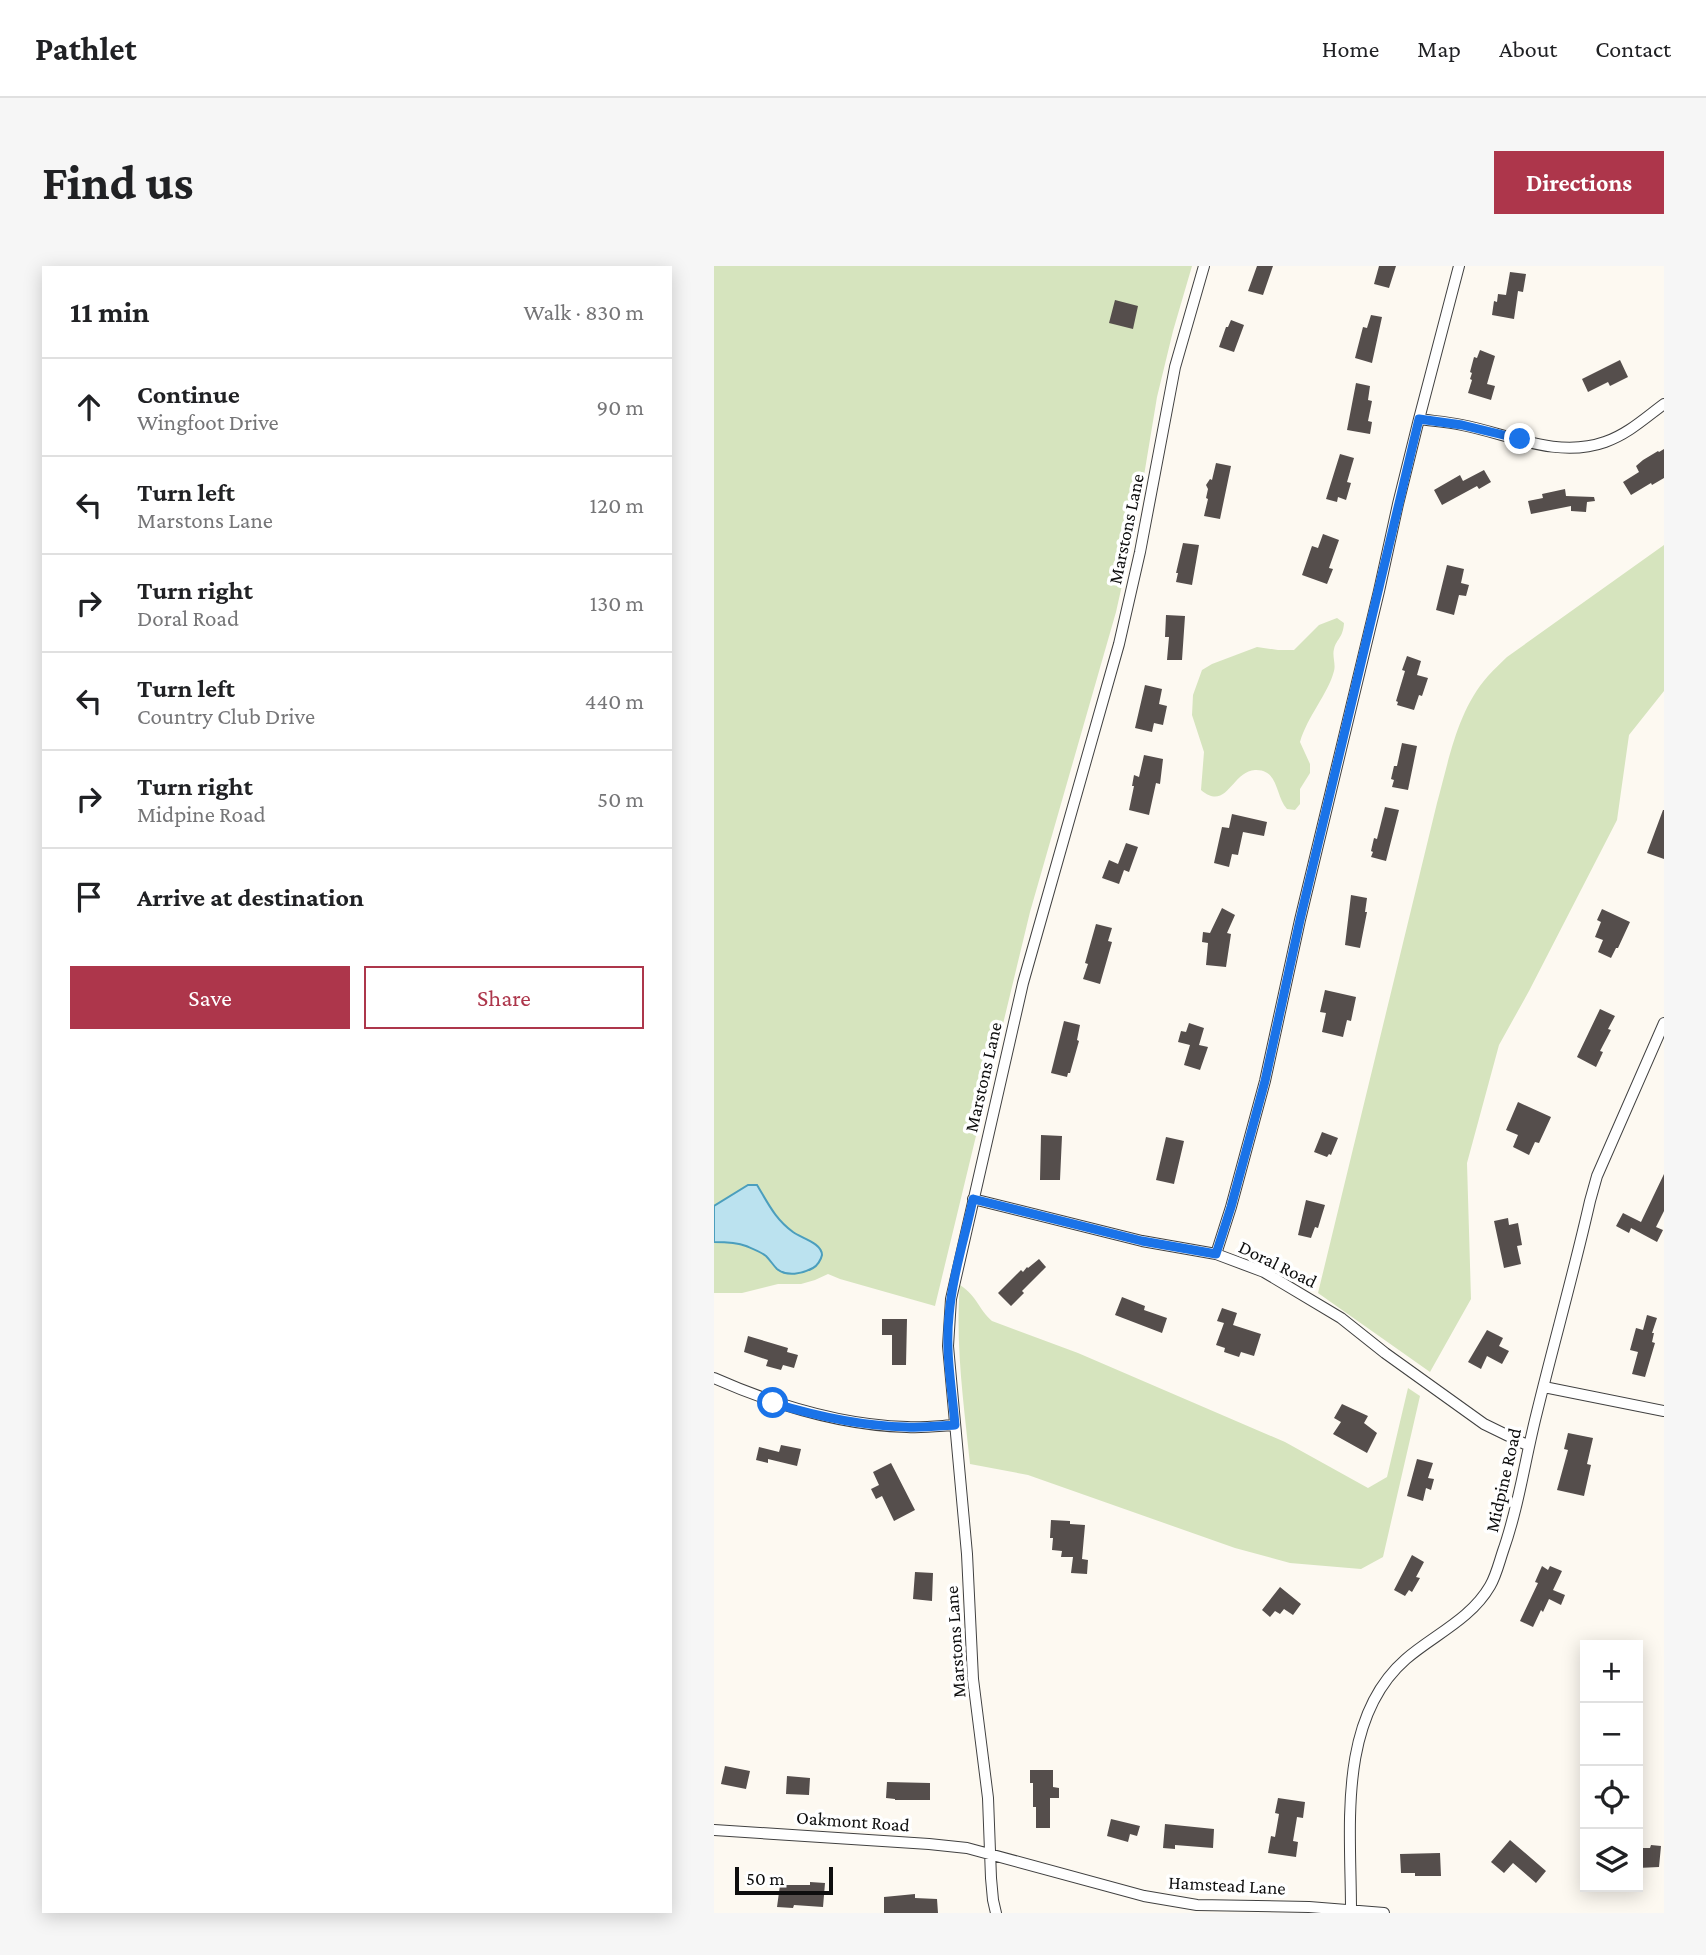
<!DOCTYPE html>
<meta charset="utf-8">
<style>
body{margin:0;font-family:"Crimson Pro",serif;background:#f6f6f6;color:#202124}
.controls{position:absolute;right:21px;bottom:21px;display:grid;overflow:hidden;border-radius:0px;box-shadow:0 4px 18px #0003}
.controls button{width:63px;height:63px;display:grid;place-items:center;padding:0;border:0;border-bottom:2px solid #e0e0e0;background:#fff;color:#202124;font:35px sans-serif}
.scale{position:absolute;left:21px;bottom:18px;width:98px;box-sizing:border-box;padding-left:7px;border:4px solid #0e0e0e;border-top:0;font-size:19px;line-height:24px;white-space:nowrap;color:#0e0e0e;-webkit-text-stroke:5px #fff;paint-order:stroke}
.stop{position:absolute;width:21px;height:21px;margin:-16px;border:5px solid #1a73e8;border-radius:50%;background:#fff}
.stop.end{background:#1a73e8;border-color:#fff;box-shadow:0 2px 7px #0008}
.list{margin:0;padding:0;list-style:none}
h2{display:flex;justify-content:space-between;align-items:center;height:91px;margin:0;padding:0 28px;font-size:30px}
h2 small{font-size:23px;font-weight:400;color:#757577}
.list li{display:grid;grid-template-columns:46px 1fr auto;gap:21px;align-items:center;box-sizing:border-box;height:98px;padding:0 28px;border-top:2px solid #e0e0e0}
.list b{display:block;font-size:26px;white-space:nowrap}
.list p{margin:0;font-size:23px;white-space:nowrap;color:#757577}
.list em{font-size:23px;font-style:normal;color:#757577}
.actions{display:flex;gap:14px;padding:21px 28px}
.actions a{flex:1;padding:16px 0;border:2px solid #ad364b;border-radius:0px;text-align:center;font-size:24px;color:#ad364b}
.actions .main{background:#ad364b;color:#fff}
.icon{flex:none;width:38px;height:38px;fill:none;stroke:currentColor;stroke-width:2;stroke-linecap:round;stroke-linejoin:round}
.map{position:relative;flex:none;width:950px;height:1647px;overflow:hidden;border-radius:0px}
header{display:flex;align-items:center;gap:42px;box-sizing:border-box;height:98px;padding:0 35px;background:#fff;border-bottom:2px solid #e0e0e0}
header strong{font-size:33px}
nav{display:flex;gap:38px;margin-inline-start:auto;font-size:24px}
.intro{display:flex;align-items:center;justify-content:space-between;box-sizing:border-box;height:168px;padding:0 42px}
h1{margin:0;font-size:49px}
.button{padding:18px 32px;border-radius:0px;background:#ad364b;color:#fff;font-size:24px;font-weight:700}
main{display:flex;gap:42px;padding:0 42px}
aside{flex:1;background:#fff;border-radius:0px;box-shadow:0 4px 18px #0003}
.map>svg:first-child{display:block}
</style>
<header>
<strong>Pathlet</strong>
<nav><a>Home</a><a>Map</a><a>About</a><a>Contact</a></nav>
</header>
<div class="intro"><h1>Find us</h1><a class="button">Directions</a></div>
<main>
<aside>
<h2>11 min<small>Walk · 830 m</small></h2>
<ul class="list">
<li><svg class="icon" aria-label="ahead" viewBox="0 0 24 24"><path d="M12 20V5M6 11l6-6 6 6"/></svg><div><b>Continue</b><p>Wingfoot Drive</p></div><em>90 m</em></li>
<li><svg class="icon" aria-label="left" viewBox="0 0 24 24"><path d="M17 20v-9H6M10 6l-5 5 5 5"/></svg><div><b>Turn left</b><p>Marstons Lane</p></div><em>120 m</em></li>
<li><svg class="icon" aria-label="right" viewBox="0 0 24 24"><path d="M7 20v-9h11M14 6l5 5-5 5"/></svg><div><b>Turn right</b><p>Doral Road</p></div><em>130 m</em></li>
<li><svg class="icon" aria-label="left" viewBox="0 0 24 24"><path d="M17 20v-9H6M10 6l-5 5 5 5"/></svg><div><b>Turn left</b><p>Country Club Drive</p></div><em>440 m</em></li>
<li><svg class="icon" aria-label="right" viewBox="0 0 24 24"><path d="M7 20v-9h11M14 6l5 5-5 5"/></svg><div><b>Turn right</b><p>Midpine Road</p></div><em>50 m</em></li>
<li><svg class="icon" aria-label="arrive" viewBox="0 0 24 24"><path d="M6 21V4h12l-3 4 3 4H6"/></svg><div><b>Arrive at destination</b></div></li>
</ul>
<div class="actions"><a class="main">Save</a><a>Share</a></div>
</aside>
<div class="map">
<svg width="950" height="1647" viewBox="0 0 950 1647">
<rect width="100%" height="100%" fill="#fdf9f1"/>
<path fill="#d6e4be" d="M0,0H478L459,65L443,131L423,252L402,346L316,646L221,1040L126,1013L114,1008L101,1014L87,1018H64L28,1027H0V976C17,976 34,979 49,988C55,992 58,1000 64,1004C75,1011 87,1007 97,1003L0,960Z
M950,279V425L915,469L903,554L815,725L785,779L753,897L757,1033L716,1106L604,1027L723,537C735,494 743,445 774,410C780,403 787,397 793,391Z
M623,352L630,357C629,372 623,372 620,383C618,390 622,398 620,405C614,428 593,451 586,476L596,498V507L586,523V538L581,544L573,543C561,530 565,503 541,504C517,506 513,546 487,524L490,486L478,449L479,429L488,404L498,398L543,381L564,384H580L605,359Z
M246,1019C264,1031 264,1043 278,1055L364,1087L571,1176L654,1222L673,1211L694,1122L706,1130L669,1291L647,1303L576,1297L521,1282L314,1209L256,1198C250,1139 241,1078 246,1019Z"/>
<path fill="#bbe2ef" stroke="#4b9ebd" stroke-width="2" d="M34,919H43C54,937 61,953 79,966C87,972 108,977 108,989C107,994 103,1000 99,1002C88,1008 73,1011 63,1003C59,999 56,994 52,990C47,986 39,983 32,980C22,976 11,976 0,976V940Z"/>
<path fill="#554e4c" d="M543,0H559L549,29L534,25Z
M665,0H682L675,22L660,18Z
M796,6L812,8L809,26L804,25L800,53L778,49L780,35L783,36L784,28L792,29Z
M401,34L424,40L419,63L395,57Z
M657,49L668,51L658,97L641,92L649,61L653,62Z
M517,54L530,59L520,86L505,81L512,61H514Z
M766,84L781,90L773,118L781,120L777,134L754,127L758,114L756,113L758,107L756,106L760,91L763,92Z
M906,94L914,111L896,120L894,116L874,126L868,113Z
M642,117L656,120L654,134L658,135L654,155L658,156L656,168L633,164Z
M950,183V212L938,219L937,217L917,229L909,216L925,206L922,200L929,194L944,185L945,186Z
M626,188L640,192L633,216L637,217L632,234L624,231L623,236L612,233Z
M502,197L517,200L506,253L490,250L494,233L492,232L494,223L492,219L496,213L498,214Z
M770,204L777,216L765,223L763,220L728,239L720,224L746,209L749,215Z
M851,223L852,230L880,231L881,235L873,236L872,246L857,245V240L817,248L814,235L829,232L828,228Z
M609,268L625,274L615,302L619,303L613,318L588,309L598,280L604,282Z
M469,277L485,279L478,319L462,316L464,307H462Z
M733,299L750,303L747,317L755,319L752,330L745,329L740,349L722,344Z
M452,349L471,350L468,394H453L455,371H451Z
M693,390L707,395L703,409L714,412L708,430L705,429L700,444L683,439L684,436L682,435L691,405L688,404Z
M431,419L448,423L445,438L453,440L449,459L440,457L438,466L421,462Z
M688,477L703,480L694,524L678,521L680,514L677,513L680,500H683Z
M430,489L449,493L446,518L442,517L435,549L415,544L420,520H418L420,509L425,511Z
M671,541L685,544L672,595L657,591L659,586L657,585L660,572L663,573Z
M949,544H950V593L933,587Z
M518,548L553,556L550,570L529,566L524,589L518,588L515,601L500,597L508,561L515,562Z
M412,577L424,581L415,606L410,604L405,618L388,612L395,594L404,598Z
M637,629L653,632L651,646H653L646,682L631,679Z
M508,642L521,649L513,667L517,668L512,701L492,699L494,677L488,676L489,666L496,667Z
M888,643L916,656L904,682H902L897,692L884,686L889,674L881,671L887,656L883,654Z
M382,658L398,662L394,675L398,676L386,718L369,713L374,698L371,697Z
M611,724L642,731L637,755L633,754L629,771L608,766L612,747L606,746Z
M886,743L901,750L894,763L897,764L886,785L889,786L882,801L863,791Z
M350,755L366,759L363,774L365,775L356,807H354L353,811L337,807Z
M475,757L490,762L485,779L494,781L486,804L470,799L476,779L464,776L467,765L472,766Z
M804,836L837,851L825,877L821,876L815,889L799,881L804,869L792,864Z
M608,866L624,872L617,889L615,888L613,891L600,886Z
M327,869L348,870L346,914H326Z
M452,871L470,875L460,918L442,914Z
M950,908V945L942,961L949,964L943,976L917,962L915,967L902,960L909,947L927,956Z
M592,934L611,939L604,962L601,961L597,972L584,969Z
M794,952L795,959L804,957L808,979L803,980L807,998L790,1002L780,955Z
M325,993L332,1001L308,1025L310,1027L297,1040L284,1027L307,1004L309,1006L313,1001L314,1002Z
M408,1031L431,1040L430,1044L453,1052L448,1067L401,1049Z
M508,1042L523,1047L519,1059L547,1068L540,1090L527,1086L525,1091L510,1086L511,1082L502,1079L510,1057L503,1055Z
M933,1049L943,1052L938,1067H940L938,1076L941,1077L931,1111L918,1108L924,1086L916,1084L922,1062L929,1064Z
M168,1053H193L192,1099H178V1069H168Z
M773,1064L789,1072L785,1080L795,1085L788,1098L773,1090L767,1103L754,1096Z
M34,1070L74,1082L73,1086L84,1089L80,1102L69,1099L67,1104L52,1100L54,1094L30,1086Z
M628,1138L654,1150L650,1157L663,1167L653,1187L619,1168L627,1156L620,1152Z
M854,1167L879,1172L873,1198L877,1199L870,1230L843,1224L854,1184L850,1183Z
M67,1179L87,1183L83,1200L54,1193V1197L42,1194L45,1181L65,1186Z
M703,1193L719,1197L714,1212L720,1213L717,1224L712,1222L709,1235L693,1230Z
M177,1197L201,1244L180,1255L168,1230L162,1233L157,1223L165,1219L159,1206Z
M337,1254L356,1255V1258L371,1259L368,1293L374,1294L373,1308L357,1307L359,1291H347L348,1285L338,1284L339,1272H336Z
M698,1289L710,1296L702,1311L706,1312L698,1326L695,1324L691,1330L680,1324Z
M828,1300L834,1304L836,1300L848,1305L839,1324L851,1329L847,1339L835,1333L829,1346L827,1344L819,1361L806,1355L824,1317L821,1316Z
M201,1306L219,1307L218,1335L199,1333Z
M566,1321L587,1338L579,1349L570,1343L566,1348L561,1345L556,1351L548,1344Z
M11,1500L36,1505L32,1523L7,1518Z
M316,1504H339V1521L345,1522V1532H336V1562H322V1541H319V1517H316Z
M73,1510L96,1512L95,1529L72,1528Z
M173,1516L216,1517V1534H181V1533L172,1532Z
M564,1532L591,1536L589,1552L583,1551L579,1575L584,1576L582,1591L554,1587L557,1570L561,1571L565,1548L561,1547Z
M397,1553L426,1560L423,1570L416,1568L414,1576L393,1570Z
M451,1558L500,1563L499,1582L461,1579V1583L449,1582Z
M796,1574L832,1605L822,1617L799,1597L790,1607L777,1596Z
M937,1579L947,1580L945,1601L924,1602V1582H936Z
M726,1587L727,1610H701V1607H687L686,1588Z
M96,1616L111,1617L109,1641L80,1639L79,1642L63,1641L66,1619H96Z
M201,1628V1632L223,1633L224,1647H170V1631Z"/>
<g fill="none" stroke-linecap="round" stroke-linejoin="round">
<g stroke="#414141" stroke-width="12">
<path id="minor" d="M705,153C719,155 734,156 748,159C795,168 843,193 891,176C914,168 931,152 950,138
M259,933L428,975L502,988L550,1006L627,1052L671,1087L770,1158L815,1180
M502,988L517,941L551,815L586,654L665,325L684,238L705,153L745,0
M0,1112C61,1139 125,1159 193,1161C209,1162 225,1160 241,1159
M830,1121L950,1145
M0,1564L215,1578L253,1582L430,1630L483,1639L595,1641L670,1647
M637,1644C637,1562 623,1453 692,1393C720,1369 757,1353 776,1320C782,1310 785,1297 789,1285C805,1240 811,1193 823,1146C840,1076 860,1006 876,935L883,910L950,757
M282,1647L279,1634L277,1612L274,1532L259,1413L253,1288L234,1080L237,1033L309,717L405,378L426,286L461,101L490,0"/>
</g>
<use href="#minor" stroke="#fff" stroke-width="10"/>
</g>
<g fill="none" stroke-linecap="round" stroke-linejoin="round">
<path stroke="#1a73e8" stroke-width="9" d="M59,1137C102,1150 147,1160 192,1161C209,1162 225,1160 241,1159C238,1123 231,1086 235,1050C238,1011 251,971 259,933L428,975L502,988L517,941L551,815L586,654L705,153L748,159L806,173"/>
</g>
<g text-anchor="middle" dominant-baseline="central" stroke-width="7" stroke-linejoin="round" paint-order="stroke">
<g font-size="19" fill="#0e0e0e" stroke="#fff">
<text transform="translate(412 263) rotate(-78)">Marstons Lane</text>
<text transform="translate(269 811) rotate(-77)">Marstons Lane</text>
<text transform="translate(564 998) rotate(26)">Doral Road</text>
<text transform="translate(789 1214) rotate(-77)">Midpine Road</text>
<text transform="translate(241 1376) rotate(-94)">Marstons Lane</text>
<text transform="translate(139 1555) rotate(4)">Oakmont Road</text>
<text transform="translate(513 1619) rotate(3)">Hamstead Lane</text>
</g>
</g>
</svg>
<div class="controls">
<button>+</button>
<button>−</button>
<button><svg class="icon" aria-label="locate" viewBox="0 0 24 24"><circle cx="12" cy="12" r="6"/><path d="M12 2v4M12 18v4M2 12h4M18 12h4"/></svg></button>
<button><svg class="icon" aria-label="layers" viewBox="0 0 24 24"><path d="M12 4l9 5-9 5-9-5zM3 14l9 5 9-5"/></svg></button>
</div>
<div class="scale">50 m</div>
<div class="stop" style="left:59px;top:1137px"></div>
<div class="stop end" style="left:806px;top:173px"></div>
</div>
</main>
